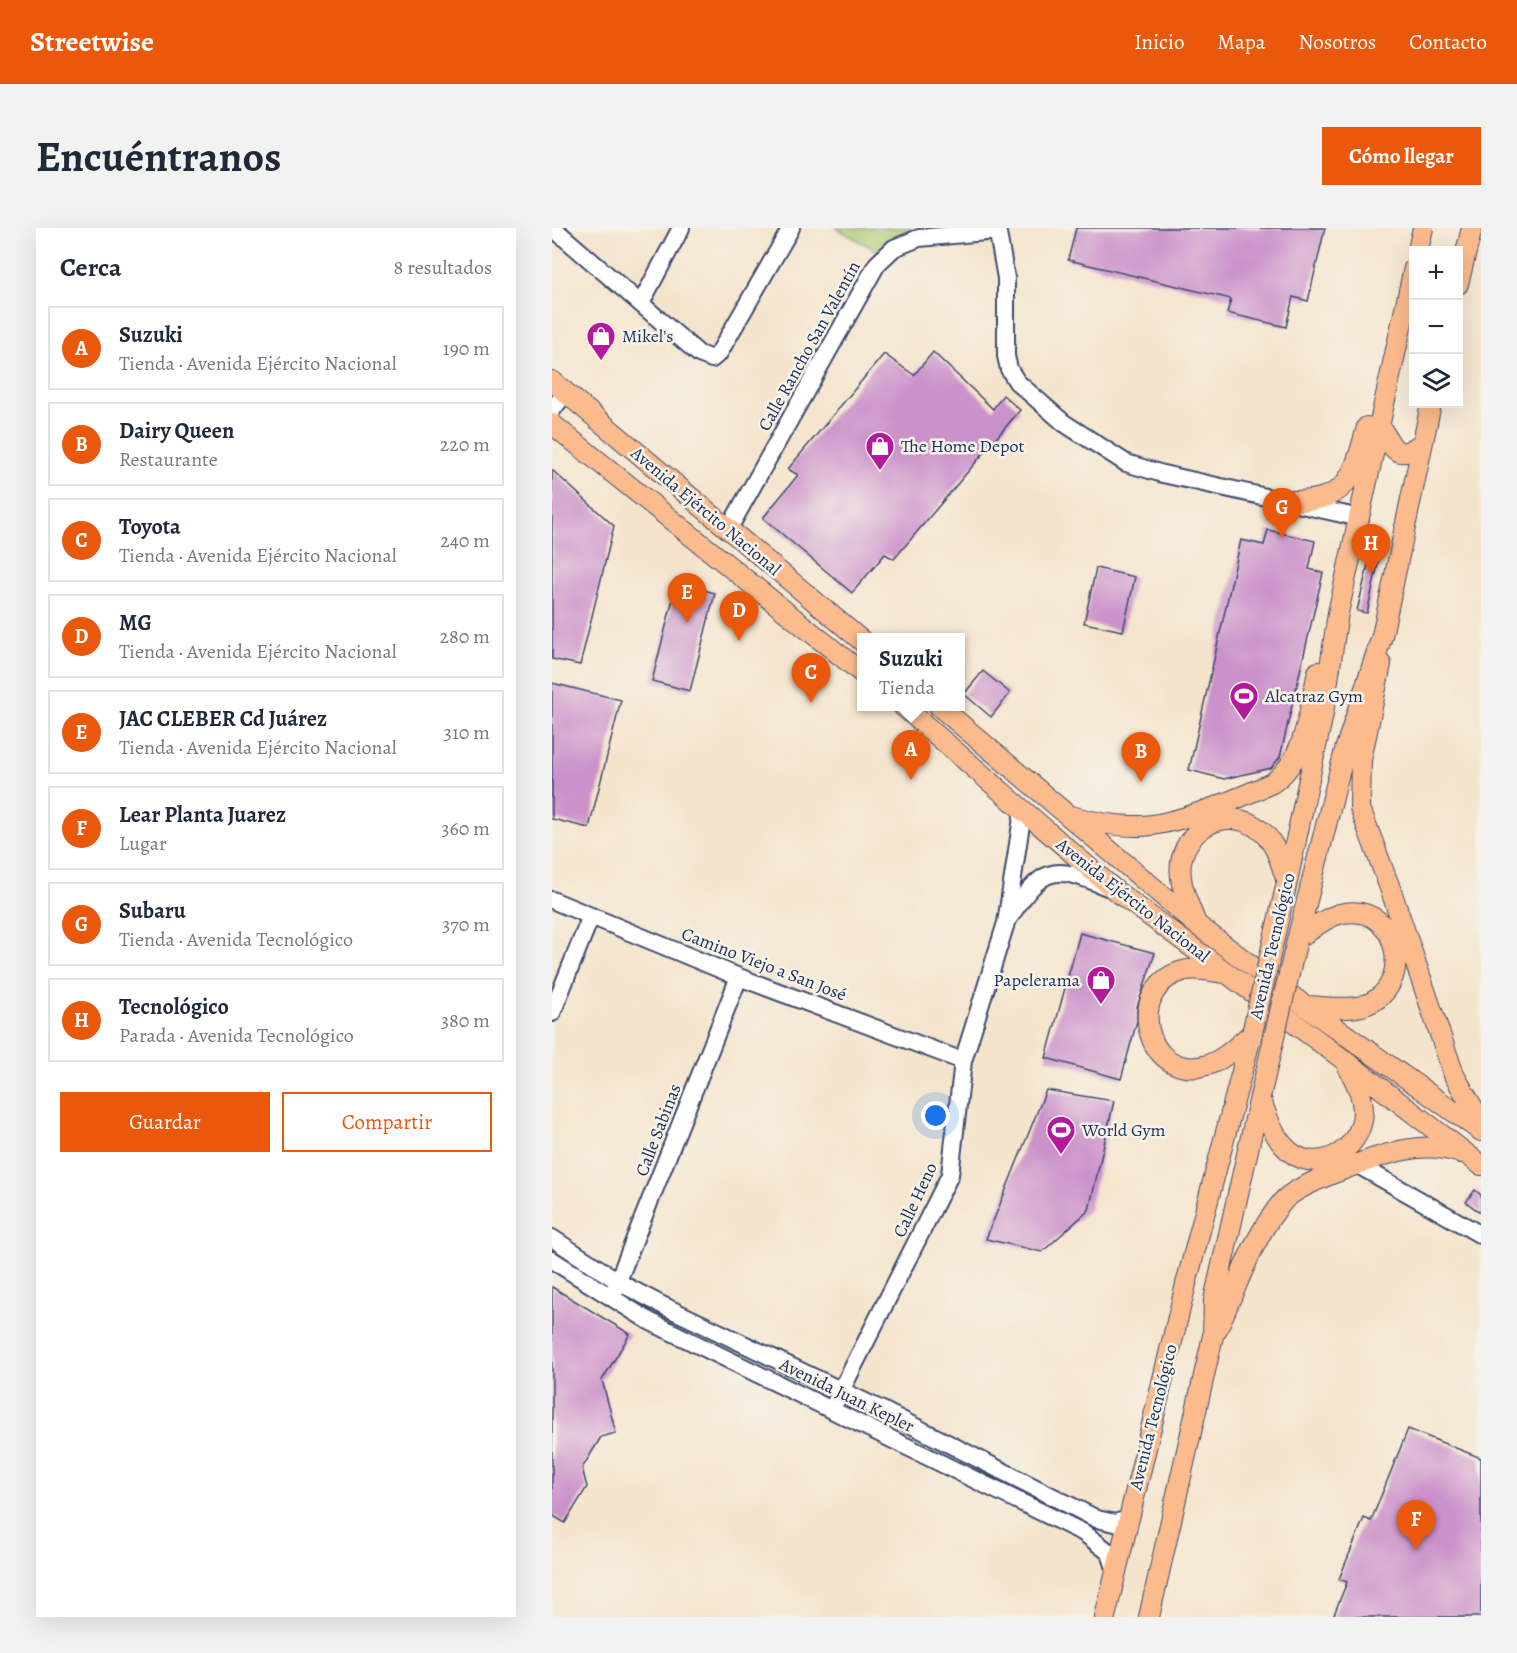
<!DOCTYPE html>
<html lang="es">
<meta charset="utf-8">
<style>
body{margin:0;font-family:Alegreya,serif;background:#f2f2f3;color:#1f2937}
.controls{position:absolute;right:18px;top:18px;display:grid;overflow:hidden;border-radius:0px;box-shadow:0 6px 24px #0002}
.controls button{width:54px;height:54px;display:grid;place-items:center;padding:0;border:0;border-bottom:2px solid #e0e1e3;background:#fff;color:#1f2937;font:30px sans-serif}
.you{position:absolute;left:384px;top:888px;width:21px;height:21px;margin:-15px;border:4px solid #fff;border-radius:50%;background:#1a73e8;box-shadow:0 0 0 9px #1a73e833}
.badge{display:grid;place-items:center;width:39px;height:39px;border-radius:50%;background:#ea580c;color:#fff;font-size:20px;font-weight:700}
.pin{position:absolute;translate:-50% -50px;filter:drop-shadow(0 2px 3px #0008)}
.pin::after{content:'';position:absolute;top:32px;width:21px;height:18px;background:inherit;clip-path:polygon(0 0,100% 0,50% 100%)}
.popup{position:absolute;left:305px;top:405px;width:108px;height:78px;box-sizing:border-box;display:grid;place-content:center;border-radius:0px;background:#fff;filter:drop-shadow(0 2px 4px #0005);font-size:20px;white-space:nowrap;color:#747a83}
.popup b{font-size:22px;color:#1f2937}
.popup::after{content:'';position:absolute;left:50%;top:100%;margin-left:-12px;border:12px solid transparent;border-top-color:#fff}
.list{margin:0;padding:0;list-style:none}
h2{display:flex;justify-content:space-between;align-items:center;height:78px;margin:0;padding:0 24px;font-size:26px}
h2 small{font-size:20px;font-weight:400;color:#747a83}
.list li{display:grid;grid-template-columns:39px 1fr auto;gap:18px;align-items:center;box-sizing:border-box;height:84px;margin:0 12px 12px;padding:0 12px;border:2px solid #e0e1e3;border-radius:0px}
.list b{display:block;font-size:22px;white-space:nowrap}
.list p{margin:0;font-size:20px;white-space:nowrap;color:#747a83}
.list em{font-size:20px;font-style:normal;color:#747a83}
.actions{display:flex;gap:12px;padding:18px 24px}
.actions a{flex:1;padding:14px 0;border:2px solid #ea580c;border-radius:0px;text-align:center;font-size:21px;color:#ea580c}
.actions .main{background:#ea580c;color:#fff}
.icon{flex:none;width:33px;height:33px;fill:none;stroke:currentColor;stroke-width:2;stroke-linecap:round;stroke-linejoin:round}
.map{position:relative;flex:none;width:929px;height:1389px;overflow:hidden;border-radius:0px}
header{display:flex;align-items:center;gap:36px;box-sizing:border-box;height:84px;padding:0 30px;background:#ea580c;color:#fff}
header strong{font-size:28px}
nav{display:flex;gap:33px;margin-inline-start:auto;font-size:21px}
.intro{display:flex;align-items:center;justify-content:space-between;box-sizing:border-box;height:144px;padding:0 36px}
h1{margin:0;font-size:42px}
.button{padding:15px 27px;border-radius:0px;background:#ea580c;color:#fff;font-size:21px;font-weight:700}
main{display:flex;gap:36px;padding:0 36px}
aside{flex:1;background:#fff;border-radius:0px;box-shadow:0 6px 24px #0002}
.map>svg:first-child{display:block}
</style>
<header>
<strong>Streetwise</strong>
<nav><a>Inicio</a><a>Mapa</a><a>Nosotros</a><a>Contacto</a></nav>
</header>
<div class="intro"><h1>Encuéntranos</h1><a class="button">Cómo llegar</a></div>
<main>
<aside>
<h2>Cerca<small>8 resultados</small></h2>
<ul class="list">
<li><span class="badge">A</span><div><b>Suzuki</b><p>Tienda · Avenida Ejército Nacional</p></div><em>190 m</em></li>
<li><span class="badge">B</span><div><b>Dairy Queen</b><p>Restaurante</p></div><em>220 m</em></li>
<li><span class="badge">C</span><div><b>Toyota</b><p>Tienda · Avenida Ejército Nacional</p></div><em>240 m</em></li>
<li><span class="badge">D</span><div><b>MG</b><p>Tienda · Avenida Ejército Nacional</p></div><em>280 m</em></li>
<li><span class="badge">E</span><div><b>JAC CLEBER Cd Juárez</b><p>Tienda · Avenida Ejército Nacional</p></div><em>310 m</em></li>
<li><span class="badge">F</span><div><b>Lear Planta Juarez</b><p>Lugar</p></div><em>360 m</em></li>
<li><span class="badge">G</span><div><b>Subaru</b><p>Tienda · Avenida Tecnológico</p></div><em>370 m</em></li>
<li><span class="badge">H</span><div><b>Tecnológico</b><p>Parada · Avenida Tecnológico</p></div><em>380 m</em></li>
</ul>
<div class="actions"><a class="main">Guardar</a><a>Compartir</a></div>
</aside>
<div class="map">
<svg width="929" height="1389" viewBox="0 0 929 1389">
<rect width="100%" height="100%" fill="#f7f3e8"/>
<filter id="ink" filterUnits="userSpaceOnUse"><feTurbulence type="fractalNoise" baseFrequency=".0167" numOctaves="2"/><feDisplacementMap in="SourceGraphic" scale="12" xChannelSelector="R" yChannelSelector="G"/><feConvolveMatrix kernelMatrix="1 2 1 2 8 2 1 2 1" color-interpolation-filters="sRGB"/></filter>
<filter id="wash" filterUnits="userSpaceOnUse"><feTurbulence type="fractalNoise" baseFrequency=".008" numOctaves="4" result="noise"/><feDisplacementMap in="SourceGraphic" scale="24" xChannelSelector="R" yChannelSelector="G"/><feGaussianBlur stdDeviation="1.35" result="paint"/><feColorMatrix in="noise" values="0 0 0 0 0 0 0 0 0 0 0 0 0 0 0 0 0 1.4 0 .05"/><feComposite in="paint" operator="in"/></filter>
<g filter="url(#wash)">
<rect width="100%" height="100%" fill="#f5e4cc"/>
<path fill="#aaca72" stroke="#627c68" stroke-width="1.5" d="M284,0H358L359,4L325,23Z"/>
<g id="blocks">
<path fill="#cb91ca" d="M524,0H773L756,73L741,69L734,99L675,85L679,71L516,32Z
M381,124L441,181L451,167L468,182L342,331L333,326L300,365L211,290L246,247L236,241L332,126L362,147Z
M0,242L62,298L28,437L0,431Z
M716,302L763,313L757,341L771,345L728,529L719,540L672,551L637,542L689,312L712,317Z
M820,320L829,322L815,385L805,383Z
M544,340L583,349L571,403L532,395Z
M125,355L163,365L138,463L100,453Z
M431,443L458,465L439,489L412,466Z
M0,455L69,472L37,600L0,591Z
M528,705L603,725L585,779V793L569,851L494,830Z
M494,862L562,873L537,982L490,1024L434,1011Z
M923,962L929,967V985L914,974Z
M0,1059L78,1106L50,1152L64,1205L49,1209L30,1240L35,1259L13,1295L0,1287Z
M856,1201L929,1230V1389H781L795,1354L787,1351L812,1290L819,1293Z"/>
</g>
</g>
<g filter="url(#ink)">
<use href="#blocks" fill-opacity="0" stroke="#3c4a6e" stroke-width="1.5"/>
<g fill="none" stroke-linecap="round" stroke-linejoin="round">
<g stroke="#3c4a6e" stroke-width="20">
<path id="minor" d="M1,0L147,126L160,131L167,125L239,0
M445,0L454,50V128L457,141L465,154L512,195L574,235L611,246L808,290
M89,75L129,0
M0,182L14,164
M176,302L325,36L342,20L367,10L445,3
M0,672L187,749L411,833
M457,690C490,640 499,635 555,659
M0,785L39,688
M806,937L929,1007
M0,1010L72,1057L110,1077L328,1181L545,1291L563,1295L576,1291
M0,1032L97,1093L532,1305L558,1325L564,1343
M62,1063L187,749
M284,1173L398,947L411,833L454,695L471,583"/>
</g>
<g stroke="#3c4a6e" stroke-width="22">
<path id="major" d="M866,22L871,0
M906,56L920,0
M0,153L310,413
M0,196L310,445
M828,198C841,220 844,235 870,215
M735,273C795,275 801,251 815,199
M829,436L809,532L808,580L838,660L902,847L929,894
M351,478L564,663L792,832L929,937
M387,478L644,696L753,778L929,903
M519,588C541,594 564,599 588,598C626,597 685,571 720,555C754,533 757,481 766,444
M735,654L771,486L786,385L862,40
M643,693C638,679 630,664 629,649C623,606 672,573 708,602C724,614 729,636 735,654
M745,712L793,522L830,408L879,176
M745,712C759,702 774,688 792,685C849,675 864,763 810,778C793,782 774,779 756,778
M672,745C660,743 647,740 635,742C570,755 592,856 655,837C672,832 686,817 700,805
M708,869C714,886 720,905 732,918C761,951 810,924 811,884C811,866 803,853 795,837
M664,1103C685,1060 700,1009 732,972C749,954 834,924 859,921C876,918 893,920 909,925
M553,1389L634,1056L700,805
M597,1389L661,1108L662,1072L708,869"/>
</g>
<use href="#minor" stroke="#fff" stroke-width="16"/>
<use href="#major" stroke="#fbbb8d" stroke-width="20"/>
<g stroke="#3c4a6e" stroke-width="22" stroke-linecap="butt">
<path id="major-bridge" d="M700,805L735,654
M708,869L745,712"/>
</g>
<use href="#major-bridge" stroke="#fbbb8d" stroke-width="20"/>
</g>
</g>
<defs>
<g id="shop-pin" transform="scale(1.5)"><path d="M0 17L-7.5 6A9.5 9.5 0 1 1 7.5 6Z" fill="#b5179e" stroke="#f7f3e8"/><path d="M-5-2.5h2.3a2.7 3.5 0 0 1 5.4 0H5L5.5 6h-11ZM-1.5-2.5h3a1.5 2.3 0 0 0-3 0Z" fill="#fff"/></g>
<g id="stadium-pin" transform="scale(1.5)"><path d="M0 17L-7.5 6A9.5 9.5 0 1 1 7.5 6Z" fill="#b5179e" stroke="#f7f3e8"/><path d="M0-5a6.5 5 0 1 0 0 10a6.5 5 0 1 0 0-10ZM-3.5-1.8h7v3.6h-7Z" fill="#fff"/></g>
</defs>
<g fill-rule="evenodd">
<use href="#shop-pin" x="49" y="108"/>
<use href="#shop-pin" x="328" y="218"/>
<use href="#stadium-pin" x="692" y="468"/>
<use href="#shop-pin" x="549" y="752"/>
<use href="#stadium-pin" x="509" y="902"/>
</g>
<g text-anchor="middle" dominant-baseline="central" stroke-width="5" stroke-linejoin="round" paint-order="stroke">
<g font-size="18" fill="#1b2f5e" stroke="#f7f3e8" text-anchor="start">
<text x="70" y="108">Mikel's</text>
<text x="349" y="218">The Home Depot</text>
<text x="713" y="468">Alcatraz Gym</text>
<text x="528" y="752" text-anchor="end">Papelerama</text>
<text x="530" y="902">World Gym</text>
</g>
<g font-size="18" fill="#1b2f5e" stroke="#f7f3e8">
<text transform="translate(257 118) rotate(-61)">Calle Rancho San Valentín</text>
<text transform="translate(154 283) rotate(40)">Avenida Ejército Nacional</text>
<text transform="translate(581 672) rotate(38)">Avenida Ejército Nacional</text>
<text transform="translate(720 718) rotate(-77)">Avenida Tecnológico</text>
<text transform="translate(212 736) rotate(21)">Camino Viejo a San José</text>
<text transform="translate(106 902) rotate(-69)">Calle Sabinas</text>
<text transform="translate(363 972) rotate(-65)">Calle Heno</text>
<text transform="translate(295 1167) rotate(26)">Avenida Juan Kepler</text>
<text transform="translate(601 1189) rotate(-76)">Avenida Tecnológico</text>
</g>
</g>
</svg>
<div class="controls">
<button>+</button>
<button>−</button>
<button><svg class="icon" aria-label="layers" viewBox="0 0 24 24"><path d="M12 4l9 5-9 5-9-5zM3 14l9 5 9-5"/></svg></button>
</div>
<div class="you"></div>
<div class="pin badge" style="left:359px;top:552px">A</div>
<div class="popup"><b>Suzuki</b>Tienda</div>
<div class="pin badge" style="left:589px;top:554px">B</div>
<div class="pin badge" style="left:259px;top:475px">C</div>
<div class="pin badge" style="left:187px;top:413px">D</div>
<div class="pin badge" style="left:135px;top:395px">E</div>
<div class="pin badge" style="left:864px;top:1322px">F</div>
<div class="pin badge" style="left:730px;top:310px">G</div>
<div class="pin badge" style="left:819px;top:346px">H</div>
</div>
</main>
